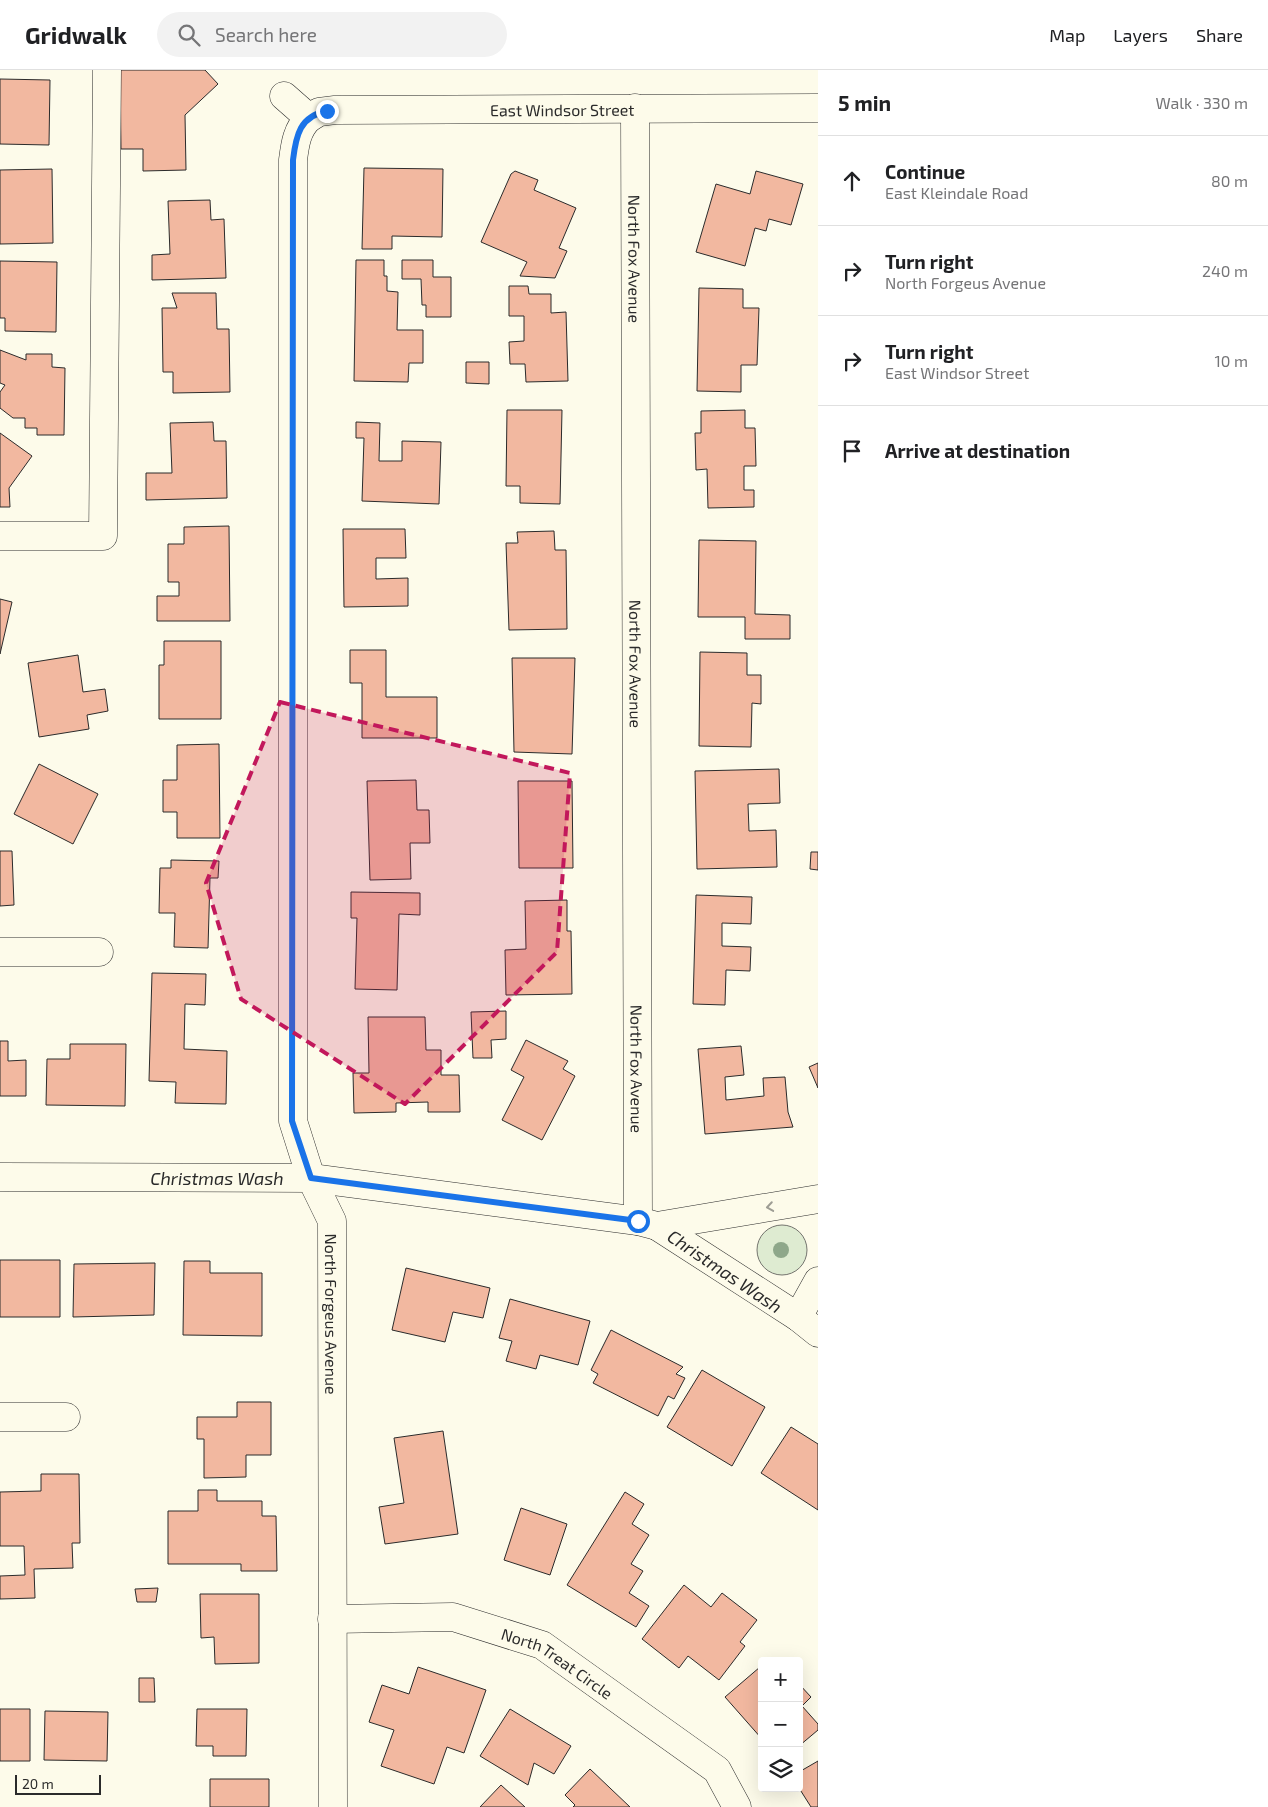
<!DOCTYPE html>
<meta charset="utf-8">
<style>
body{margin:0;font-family:"Exo 2",sans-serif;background:#f2f2f2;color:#202124}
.controls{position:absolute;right:15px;bottom:15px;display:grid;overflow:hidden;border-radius:5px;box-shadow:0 5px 20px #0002}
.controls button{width:45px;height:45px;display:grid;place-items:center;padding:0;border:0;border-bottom:1px solid #e0e0e0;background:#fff;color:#202124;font:25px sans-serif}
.scale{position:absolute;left:15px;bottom:12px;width:86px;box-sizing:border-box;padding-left:5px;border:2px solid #2b2b2b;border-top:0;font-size:14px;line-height:18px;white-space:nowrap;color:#2b2b2b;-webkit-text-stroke:4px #fdfbea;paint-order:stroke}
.stop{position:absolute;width:15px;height:15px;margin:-11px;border:4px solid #1a73e8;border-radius:50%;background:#fff}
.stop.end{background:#1a73e8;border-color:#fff;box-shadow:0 1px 5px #0008}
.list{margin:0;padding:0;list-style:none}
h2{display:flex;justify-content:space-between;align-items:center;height:65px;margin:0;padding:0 20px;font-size:21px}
h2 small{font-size:16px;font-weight:400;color:#757577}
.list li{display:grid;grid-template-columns:32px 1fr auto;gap:15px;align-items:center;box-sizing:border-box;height:90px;padding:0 20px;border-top:1px solid #e0e0e0}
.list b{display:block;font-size:19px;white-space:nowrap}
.list p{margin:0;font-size:16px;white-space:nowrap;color:#757577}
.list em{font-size:16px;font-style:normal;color:#757577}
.icon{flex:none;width:28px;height:28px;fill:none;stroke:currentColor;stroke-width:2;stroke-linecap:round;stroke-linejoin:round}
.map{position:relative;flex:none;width:818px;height:1737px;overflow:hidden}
header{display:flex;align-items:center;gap:30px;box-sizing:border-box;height:70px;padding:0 25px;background:#fff;border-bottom:1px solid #e0e0e0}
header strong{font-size:24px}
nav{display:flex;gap:28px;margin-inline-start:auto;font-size:18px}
.search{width:350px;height:45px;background:#f2f2f2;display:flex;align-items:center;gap:12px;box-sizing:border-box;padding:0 18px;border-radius:28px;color:#757577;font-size:19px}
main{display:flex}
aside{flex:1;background:#fff}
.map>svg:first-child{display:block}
</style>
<header>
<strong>Gridwalk</strong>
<div class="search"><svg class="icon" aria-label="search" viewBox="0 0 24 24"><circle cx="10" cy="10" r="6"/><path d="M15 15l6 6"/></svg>Search here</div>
<nav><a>Map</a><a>Layers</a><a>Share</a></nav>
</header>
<main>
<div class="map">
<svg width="818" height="1737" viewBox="0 0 818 1737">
<rect width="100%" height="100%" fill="#fdfbea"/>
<path fill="#deebd1" stroke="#74746e" d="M757 1180a25 25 0 1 1 50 0a25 25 0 1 1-50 0Z"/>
<path fill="#f2b8a0" stroke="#2b2b2b" d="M120,0H205L218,14L185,45L186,100L143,101V79H121Z
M0,9L50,10L49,75L0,74Z
M364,98L443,99L442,167L392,166V179H362Z
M52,99L53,173L0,174V100Z
M515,101L538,110L534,120L576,138L559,178L567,181L555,208L520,206L527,192L481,172L511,104Z
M756,101L803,114L791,155L769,149L766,161L755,158L745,196L696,182L716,114L750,124Z
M210,130L211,150L224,149L226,208L152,210V185L170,184L168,131Z
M356,190H384V206H387V221L398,222L397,260H423V293H409L408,312L354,311Z
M402,190H433V207H451V247H426V235H422L421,209H402Z
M0,191L57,192L56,262L5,261V248H0Z
M509,216H528L529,224H551V243L566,242L568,311L526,312L525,294H510L509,272L524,271V246H509Z
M699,218L743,219V238H759L757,295H741V322L697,321Z
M172,223H216L217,259H229L230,322L173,323V302H163L162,238H177Z
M0,280L26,290V284H52V297L65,298L64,365H37V358H25V348H13L0,338V322L5,315L0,313Z
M466,292H489V314L466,313Z
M507,340H562L560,434L520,433V416H506Z
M745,340V358H755L756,396H744V420H754V437L708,438L707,399L696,400L695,363H701V341Z
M213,352L214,371H226L227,428L146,430V403H172L170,353Z
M356,352L380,353L379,391H402V371L441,372L439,434L362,431L364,368H356Z
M0,363L32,386L9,418L10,437H0Z
M229,456L230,551H157V526H179V512H168V474H184V457Z
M343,459H405L406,488H376V509L408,508V536L344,537Z
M554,461L555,480H566L567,559L509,560L506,473H518L517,462Z
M699,470L756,471L755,544L790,545V569H745V547H698Z
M0,529L12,532L0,584Z
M164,571H221V649H159V595H164Z
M350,580H386V627H437V668H362V613H350Z
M700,582L747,583V605H761V634L752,633L751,677L699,676Z
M78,585L83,622L105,619L108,641L87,645L89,659L39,667L28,593Z
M512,588H575L572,684L514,682Z
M219,674L220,768H177V742H163V710H177V675Z
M39,694L98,724L73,774L14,744Z
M779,699L780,733L748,734L749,761L776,760L777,797L697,799L695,701Z
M416,710L417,740H429L430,773H410L411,809L370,810L367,711Z
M518,711H572L573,798H519Z
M0,781H12L14,835L0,836Z
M811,782H818V800L810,799Z
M171,790L219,791L218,808H210L208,878L174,877L175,843H159L160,798H171Z
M351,822L420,823V845L399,844L397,920L355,919L357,848H351Z
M696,825L752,827L751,854L722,853V876L751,877L750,901L726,900L725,935L693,934Z
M567,830V861H571L572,924L506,925L505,880L526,879L525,831Z
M152,903L206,904L205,935L185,934L184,979L227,981L226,1034L175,1033L176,1012L149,1011Z
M506,941V969L491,970L492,988H473L471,942Z
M368,947H425L426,980H441V1005H459L460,1042H428V1032L396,1033V1042L354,1043L353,1003H369Z
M526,970L568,991L563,999L575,1006L542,1070L502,1050L524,1007L511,1000Z
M0,971H8V991L26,990V1026H0Z
M70,974H126L125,1036L46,1035L47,989H70Z
M741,976L744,1005L725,1007L726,1030L764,1026L763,1008L785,1007L788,1042L793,1057L705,1064L698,979Z
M818,993V1018L809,997Z
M0,1190H60V1247H0Z
M184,1191H210V1203H262V1266L183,1265Z
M155,1193L154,1245L73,1247L74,1194Z
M406,1198L490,1218L483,1248L453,1242L445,1272L392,1260Z
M510,1229L590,1251L578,1295L540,1285L536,1299L506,1291L512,1271L499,1268Z
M611,1260L683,1297L676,1304L685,1308L674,1329L668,1326L658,1346L593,1313L598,1304L591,1300Z
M702,1300L765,1337L732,1396L667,1357Z
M237,1332H271V1385H246V1407L204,1408V1369H197V1347H237Z
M791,1357L818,1374V1440L761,1403Z
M443,1361L458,1464L385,1474L379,1437L404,1433L394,1368Z
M41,1404H79L80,1473H72L73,1498L34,1499L35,1528L0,1529V1506L25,1505L24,1476H0V1422L41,1421Z
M198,1420H217V1431H262V1446H276L277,1501H241V1494H168V1441H198Z
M625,1422L644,1434L632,1454L649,1465L631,1494L643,1501L629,1523L649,1536L636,1557L567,1515Z
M521,1438L567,1454L550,1505L504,1490Z
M684,1515L711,1537L722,1523L757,1550L740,1572L745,1576L719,1610L688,1586L679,1598L642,1569Z
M158,1518L156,1532H137L135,1519Z
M200,1524H259V1593L215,1594L214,1567L201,1568Z
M418,1597L486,1620L464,1683L447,1677L434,1714L381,1696L394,1660L369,1652L382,1615L409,1624Z
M760,1597L762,1599V1669L725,1627Z
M139,1608H154L155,1632H139Z
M799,1614L811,1627L802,1636L818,1654V1660L799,1676Z
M0,1639H30V1691H0Z
M197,1639H247L246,1686H213V1676H196Z
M510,1639L571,1676L554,1704L534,1693L528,1715L480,1686Z
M45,1641L108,1642L107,1691L44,1690Z
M818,1691V1737H811L799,1718V1702Z
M590,1699L630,1737H573L575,1735L565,1725Z
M210,1709H269V1737H210Z
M501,1715L525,1737H480Z"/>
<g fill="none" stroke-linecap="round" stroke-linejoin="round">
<g stroke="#2b2b2b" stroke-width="29">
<g id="minor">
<path id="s1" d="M284,26L309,48C297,59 295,74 293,90V1051L311,1108L332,1151L333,1737"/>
<path id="s2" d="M635,38L638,1151"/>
<path id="s3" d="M309,48L319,42L335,40L818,38"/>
<path d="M0,466H103L107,0"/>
<path d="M0,882H99"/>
<path d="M0,1107L311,1108L638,1151L657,1156L818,1129"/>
<path d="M657,1156L798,1247L818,1263"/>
<path d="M798,1247L818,1211"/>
<path d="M0,1347H66"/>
<path id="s4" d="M332,1549L453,1547L542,1575L717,1700L737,1737"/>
</g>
</g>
<use href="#minor" stroke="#fdfbea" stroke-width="28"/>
</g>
<circle fill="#8ea78a" cx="781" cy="1180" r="8"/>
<defs><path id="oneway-chevron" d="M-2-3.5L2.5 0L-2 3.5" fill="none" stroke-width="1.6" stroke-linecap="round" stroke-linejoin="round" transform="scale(1.25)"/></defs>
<use stroke="#9e9d94" href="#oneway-chevron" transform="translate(770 1137) rotate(171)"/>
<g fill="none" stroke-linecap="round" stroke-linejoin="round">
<path stroke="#1a73e8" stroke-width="6" d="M327,41C300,46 296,65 293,90L292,1051L311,1108L638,1151"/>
</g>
<path fill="#c2185b" fill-opacity="0.2" stroke="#c2185b" stroke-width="4" stroke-dasharray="10 6" stroke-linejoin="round" d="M280,632L570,703L557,882L405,1034L241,929L206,813Z"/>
<g text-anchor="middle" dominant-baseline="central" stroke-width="4" stroke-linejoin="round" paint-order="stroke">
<g font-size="16" fill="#2b2b2b" stroke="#fdfbea">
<text stroke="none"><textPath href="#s3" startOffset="255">East Windsor Street</textPath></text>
<text stroke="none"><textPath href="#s2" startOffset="151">North Fox Avenue</textPath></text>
<text stroke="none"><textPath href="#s2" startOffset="556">North Fox Avenue</textPath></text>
<text stroke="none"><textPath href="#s2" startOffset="961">North Fox Avenue</textPath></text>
<text stroke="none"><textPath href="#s1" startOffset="1241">North Forgeus Avenue</textPath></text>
<text stroke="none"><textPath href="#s4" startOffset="236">North Treat Circle</textPath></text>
</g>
<g font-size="18" font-style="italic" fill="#2b2b2b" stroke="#fdfbea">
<text x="217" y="1108">Christmas Wash</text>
<text transform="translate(725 1201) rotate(34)">Christmas Wash</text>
</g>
</g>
</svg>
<div class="controls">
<button>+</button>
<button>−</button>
<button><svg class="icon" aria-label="layers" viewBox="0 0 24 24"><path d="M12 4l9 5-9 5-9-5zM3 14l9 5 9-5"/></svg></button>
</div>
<div class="scale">20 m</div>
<div class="stop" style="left:638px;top:1151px"></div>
<div class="stop end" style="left:327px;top:41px"></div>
</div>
<aside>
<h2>5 min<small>Walk · 330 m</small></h2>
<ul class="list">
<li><svg class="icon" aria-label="ahead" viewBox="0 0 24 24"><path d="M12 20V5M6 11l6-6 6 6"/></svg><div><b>Continue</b><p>East Kleindale Road</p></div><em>80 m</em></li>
<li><svg class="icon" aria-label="right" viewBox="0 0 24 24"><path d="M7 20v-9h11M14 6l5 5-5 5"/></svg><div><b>Turn right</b><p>North Forgeus Avenue</p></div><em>240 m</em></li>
<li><svg class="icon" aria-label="right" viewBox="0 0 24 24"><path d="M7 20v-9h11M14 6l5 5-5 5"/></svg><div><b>Turn right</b><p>East Windsor Street</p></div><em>10 m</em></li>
<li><svg class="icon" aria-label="arrive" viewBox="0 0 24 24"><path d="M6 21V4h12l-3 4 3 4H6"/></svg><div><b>Arrive at destination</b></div></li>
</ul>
</aside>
</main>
